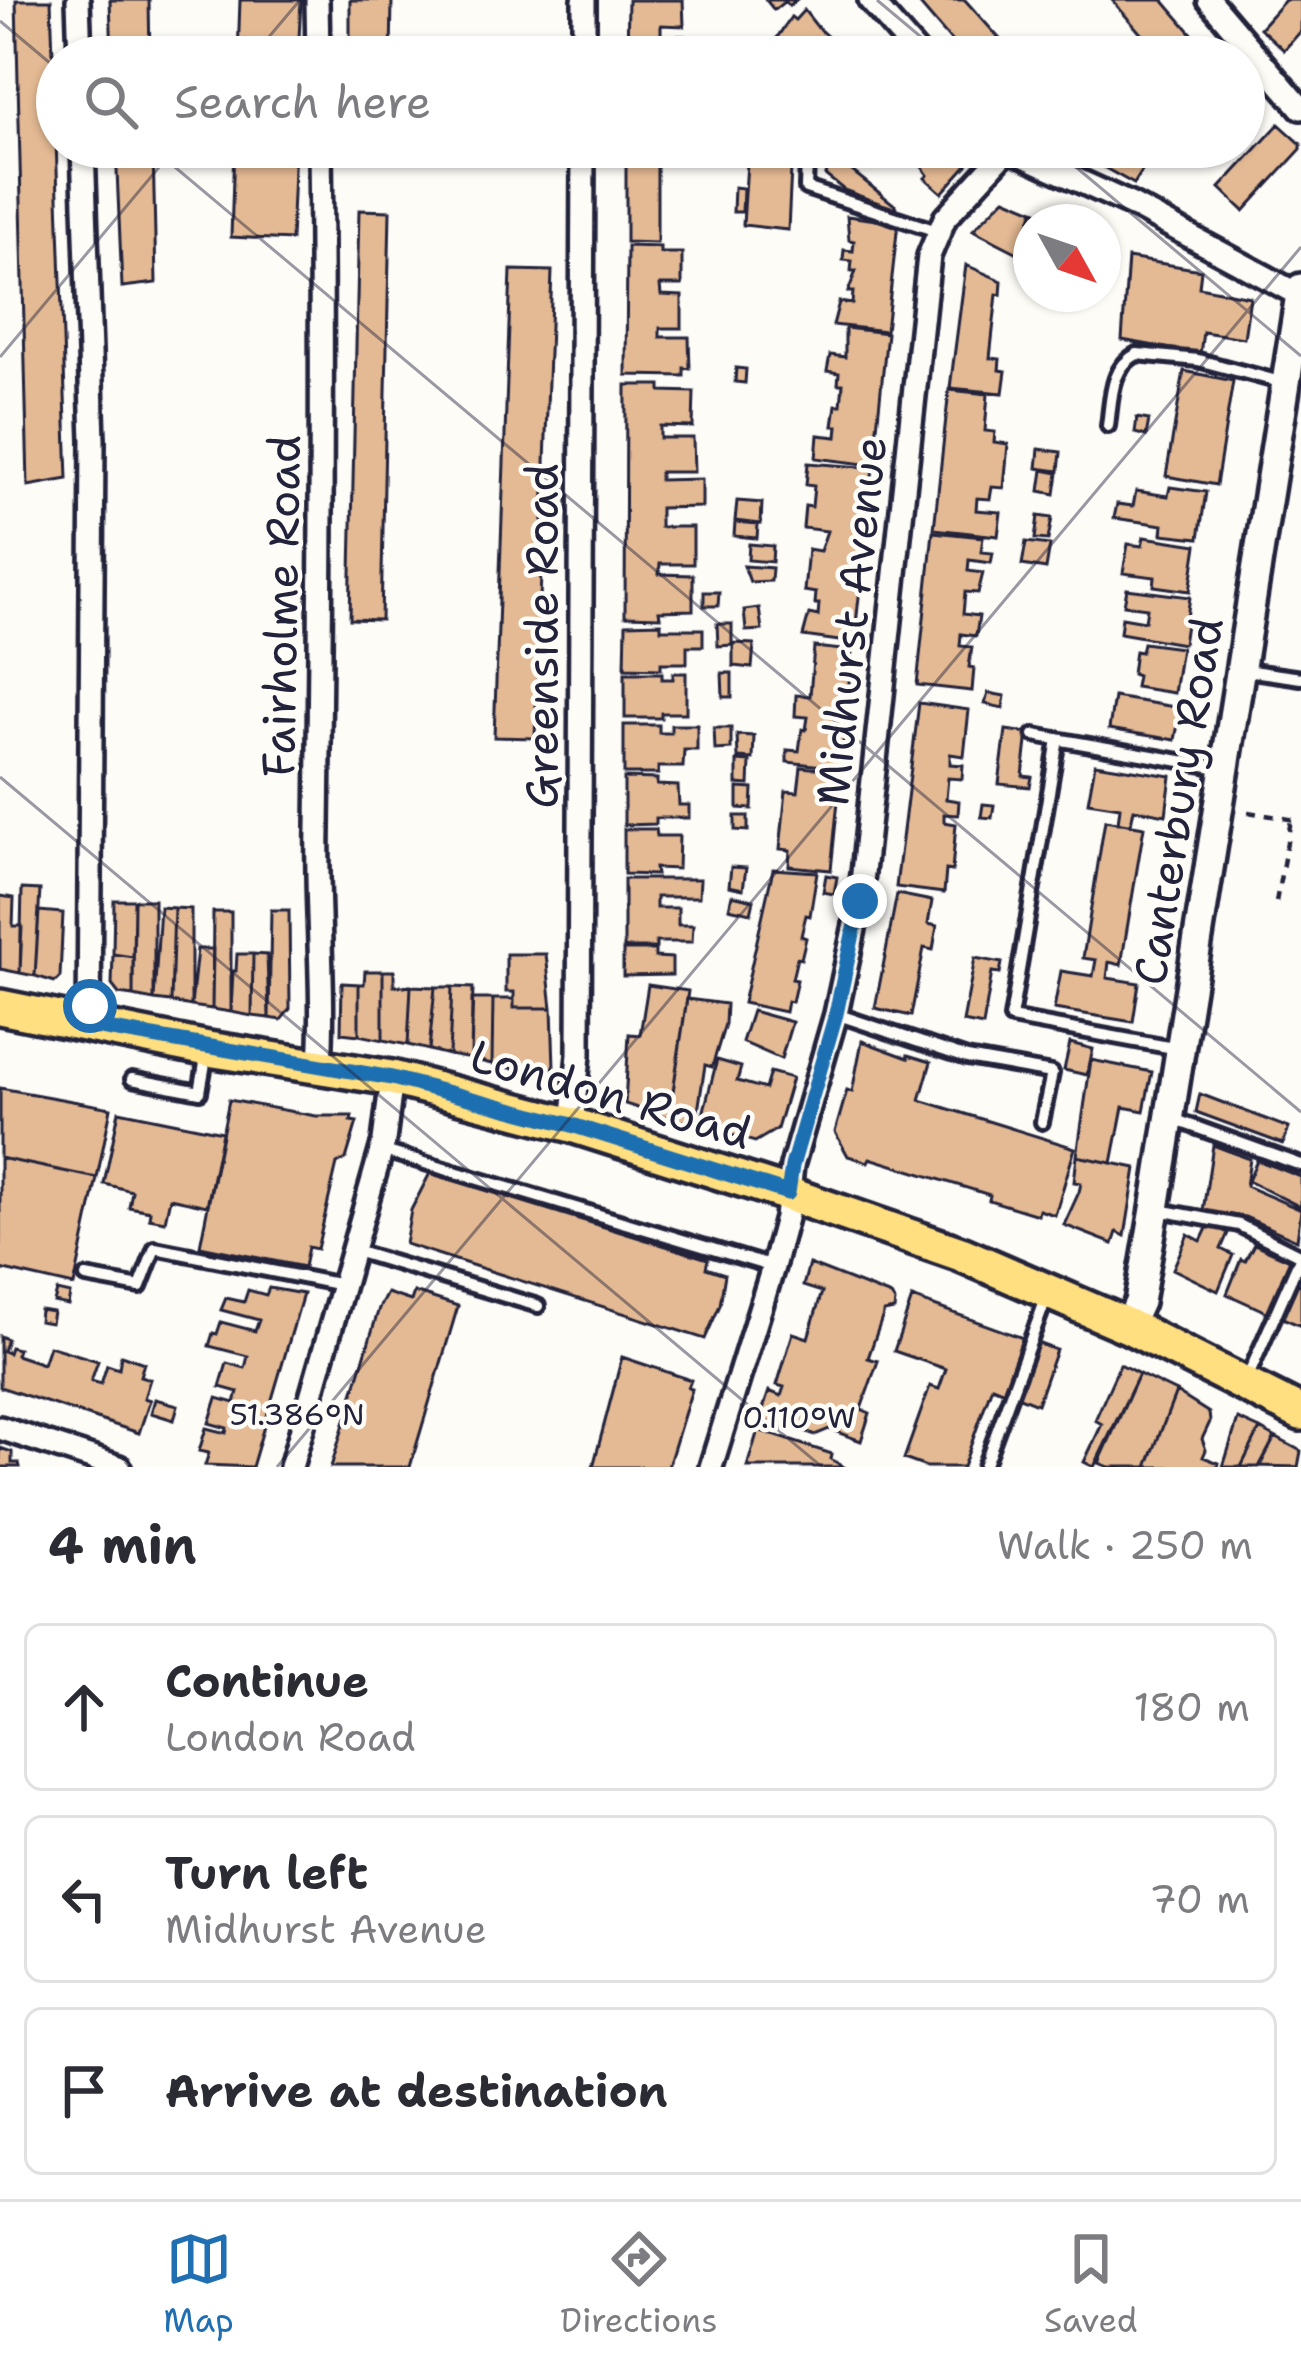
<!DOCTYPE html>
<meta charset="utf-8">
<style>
body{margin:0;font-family:"Shantell Sans",sans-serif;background:#f7f7f7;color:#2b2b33}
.compass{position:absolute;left:1013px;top:204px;width:108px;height:108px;border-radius:50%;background:#fff;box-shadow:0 3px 9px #0004;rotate:130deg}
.stop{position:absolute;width:36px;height:36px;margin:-27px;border:9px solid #1f6fb2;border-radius:50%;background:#fff}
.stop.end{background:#1f6fb2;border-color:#fff;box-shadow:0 3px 12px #0008}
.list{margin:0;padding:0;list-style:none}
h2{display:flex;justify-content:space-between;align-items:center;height:156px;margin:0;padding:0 48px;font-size:51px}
h2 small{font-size:39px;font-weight:400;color:#7c7c81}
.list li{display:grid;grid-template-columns:78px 1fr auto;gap:36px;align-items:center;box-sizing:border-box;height:168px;margin:0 24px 24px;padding:0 24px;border:3px solid #e1e1e2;border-radius:18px}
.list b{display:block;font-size:45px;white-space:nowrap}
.list p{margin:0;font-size:39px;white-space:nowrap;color:#7c7c81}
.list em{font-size:39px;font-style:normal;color:#7c7c81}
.icon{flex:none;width:66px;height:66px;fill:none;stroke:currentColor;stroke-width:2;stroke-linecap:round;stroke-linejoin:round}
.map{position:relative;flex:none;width:1301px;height:1467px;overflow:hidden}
.search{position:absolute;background:#fff;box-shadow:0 3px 9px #0004;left:36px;right:36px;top:36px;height:132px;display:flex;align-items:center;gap:30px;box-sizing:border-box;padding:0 42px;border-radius:66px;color:#7c7c81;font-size:45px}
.sheet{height:732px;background:#fff}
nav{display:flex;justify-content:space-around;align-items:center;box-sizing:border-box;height:168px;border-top:3px solid #e1e1e2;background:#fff;font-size:33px;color:#7c7c81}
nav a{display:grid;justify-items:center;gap:6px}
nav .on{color:#1f6fb2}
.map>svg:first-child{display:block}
</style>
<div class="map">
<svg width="1301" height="1467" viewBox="0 0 1301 1467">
<rect width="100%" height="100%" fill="#fdfcf7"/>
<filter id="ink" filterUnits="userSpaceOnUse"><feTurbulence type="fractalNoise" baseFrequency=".00833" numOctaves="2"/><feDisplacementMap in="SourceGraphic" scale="24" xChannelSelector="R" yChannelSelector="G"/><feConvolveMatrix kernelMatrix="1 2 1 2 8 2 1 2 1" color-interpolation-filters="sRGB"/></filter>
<g filter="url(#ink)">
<path fill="#e4ba94" stroke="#22223b" stroke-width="3" d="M16,0H51L68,479L28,486Z
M110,0H149L150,57H112Z
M240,0H301L298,57H238Z
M350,0H392L391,57H350Z
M628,0H683L684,26L661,25V36H684V57H627Z
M766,0H796L789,6L785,1L774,10Z
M916,0H965L1016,57H965Z
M1112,0H1163L1212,57H1161Z
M1285,0H1301V31L1284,50L1260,28Z
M804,10L818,28L850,57H780L770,48L791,17L795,20Z
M1279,124L1301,144V149L1244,211L1220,188Z
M116,147H153L156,283L122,287Z
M234,147H295L291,240L231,237Z
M626,147H657V243L626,242Z
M748,147H792L788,230L743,225Z
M898,147H948L967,165L942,193L925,178L928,175L920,164Z
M1067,147H1157L1134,184Z
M837,159L896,206L894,209L844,190L825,175Z
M734,187L743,188L742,212H733Z
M1005,198L1034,210L1018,253L973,230Z
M359,210L390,211L381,620L350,619Z
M1034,210L1063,222H1031V259L1018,253Z
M847,216L898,223L886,331L833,325L839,302L852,304L853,292H848L856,271H851L852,261L843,260L844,250L853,251L854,241L849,240Z
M627,246L660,247V253H682V285H660L661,295L682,296V328H660V337H689L690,369L684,368V376L626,375Z
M1128,258L1201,270L1199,287L1250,297L1244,338L1203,332L1200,354L1122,340Z
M966,265L1002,281L1001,295L997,294L990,358L1000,359L999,370L1006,371L1003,393L950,388Z
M511,270L552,271L535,738L494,737Z
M845,328L887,333L873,465L816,458L818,435L837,437L838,426H833L836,405H841L843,384H838L839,373L827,371L830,355L845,357Z
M736,368L746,369L745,383L735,382Z
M1184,371L1233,381L1216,485L1166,476Z
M626,385H661V391L694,392L693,427L660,426V438H693L694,472H660V480L702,479V507L660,508V527H693V564H660L659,574L693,575V610L659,611L660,617L625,616Z
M949,390L988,394L985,431L995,432L994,442L1008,444L1004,488L992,487L990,499L977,498L976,510L1001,512L998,536L934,529Z
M1137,418L1149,420L1146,436L1135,433Z
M1039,449L1061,452L1059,471L1037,468Z
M808,463L873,468L854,643L803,636L809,614L818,616L819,604H815L816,593L804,591L808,549L820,551L827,531L803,528L805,506L812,507L814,486L806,485Z
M1043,470L1058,473L1055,494L1040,491Z
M1170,487L1206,492L1199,538L1162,534L1163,525L1114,518L1117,504L1133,506L1136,491L1168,496Z
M737,501L762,503L761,524L735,521Z
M1038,516L1052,518L1048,540L1035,539Z
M735,522L758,524L757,538L734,536Z
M933,532L983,537L981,552L993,553L991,563L969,560L968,571L983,573L978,593L965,592L963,614L979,616L976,636L961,634L960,646L972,647L969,667L974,668L972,691L917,685Z
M1144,537L1197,545L1190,591L1154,586L1155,577L1123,573L1128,544L1142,546Z
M1026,542L1050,545L1046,569L1022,565Z
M749,544L773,546L772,562L748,560Z
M744,566L772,568L771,581L750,582Z
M1127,589L1190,597L1183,644L1120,633L1122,617L1145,621L1147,608L1124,605Z
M704,592H719L718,606H704Z
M759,608L762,630L746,631L744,610Z
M661,623V629H703V646H687V663H661V669L625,668L626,624Z
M717,624H732V645L718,646Z
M733,643L754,644L752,668L733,666Z
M1143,643L1181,648L1174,693L1135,687L1137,676L1132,674L1135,651L1141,652Z
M814,647L852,651L841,768L787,762V750L799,751L802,729L806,730L808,717L795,716L796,695L810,696Z
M625,673H662V679H673V673H686V713H661V718H625Z
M722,673H732V697H723Z
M988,693L1005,696L1003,708L985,704Z
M1114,697L1181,708L1175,740L1109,729Z
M919,703L969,710L964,756L950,754V764L963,765L962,779L948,778L946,799L959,801L958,815L944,814V822L956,824L952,871L946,870L944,893L896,887Z
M624,725H659V733H671V725H697V750H684L683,767H658V774H624Z
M714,728H731V749L715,750Z
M1006,730L1028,733L1023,776L1032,777L1030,787L999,784Z
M737,735L754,736L753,759L738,758Z
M737,761L750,762L749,785L737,784Z
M1095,764L1171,776L1166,815L1134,809L1131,824L1118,823L1120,807L1088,802Z
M801,767L841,771L831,870L789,866L790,850L780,849L786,791L798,792Z
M624,778L657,779V785L678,786L679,805H689V818H656V824L624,825Z
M738,788L753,789L752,809L738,808Z
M983,804L994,805L992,818L981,817Z
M735,816H748V831L735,830Z
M1105,820L1144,827L1121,965L1109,962L1107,978L1139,983L1133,1022L1054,1009L1061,971L1093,976L1096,960L1083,958Z
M624,829H656L657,836H679L678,869L655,868L656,875L624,874Z
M731,867L746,868L743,889L729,886Z
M773,869L817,872L810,916L806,915L801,936L806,938L801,959L797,958L792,979L797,980L792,1002L787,1001L785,1012L743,1003Z
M826,875L837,877L834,894L823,892Z
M624,879H700L699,897H656V908H678V925H693L692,942H656V948H624Z
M22,889L40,890L35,976L20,973Z
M897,894L932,901L928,924L937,926L933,950L924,948L911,1016L875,1008Z
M732,895L754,900L751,913L729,908Z
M0,896L14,898L13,926H22L20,973L0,969Z
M114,900H134L133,957L113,954Z
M134,900H154V1000L133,996Z
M160,907L174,908L171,1002L154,1000Z
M174,908L191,909V1006L171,1002Z
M271,910H289L290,1009L281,1020L269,1018Z
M39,911L63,913L60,977L55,982L35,976Z
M213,912H231V1012L212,1009Z
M197,949H213L212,1009L191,1006Z
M623,950H655V957L672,958V975L623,976Z
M113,954L133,957V996L119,994L112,985Z
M237,954H253L252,1016L231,1012L233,971H236Z
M253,954L267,955L269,1018L252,1016Z
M506,954H546L552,1008H514V992H506Z
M975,958L1002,963L1000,973L992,972L983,1026L963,1022Z
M365,971H383V1040L359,1035V984H364Z
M383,971H394V986H411L408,1045L383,1040Z
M342,983L359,984V1035L341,1033Z
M648,985L688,991L669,1118L625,1104L629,1034L640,1035Z
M411,986L435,987L429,1050L408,1045Z
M435,987H452L449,1055L429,1050Z
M452,987L473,988L471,1059L449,1055Z
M472,999H493L492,1064L471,1059Z
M493,999H514V1008H552L554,1067L547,1076L492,1064Z
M687,999L726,1004L725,1024L712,1067L705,1065L696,1125L669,1118Z
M752,1011L792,1022L781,1059L742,1042Z
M862,1041L908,1058V1055L931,1062L920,1100L1075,1148L1055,1215L1039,1210L1038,1215L989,1200L990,1195L870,1158L868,1162L848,1156L835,1132L847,1090L852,1092Z
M1070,1043L1093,1049L1087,1075L1064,1070Z
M717,1060L741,1067L737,1081L765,1089L770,1072L792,1078L777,1129L755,1142L700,1126Z
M1091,1060L1152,1072L1144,1111L1123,1107L1112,1163L1077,1156Z
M0,1088L111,1108L97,1178L0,1158Z
M1200,1094L1289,1128L1283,1144L1196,1112Z
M229,1100L316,1116H352L351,1121L357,1122L346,1159L337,1164L317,1249L308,1247L304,1267L200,1246Z
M119,1111L222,1132L207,1206L170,1198L165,1221L149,1218L150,1211L129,1207L132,1191L104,1184Z
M1213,1145L1250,1159L1246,1186L1301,1210L1297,1240L1245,1217L1203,1211Z
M1077,1156L1136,1168L1125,1236L1117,1232L1113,1244L1064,1225L1079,1192L1081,1183L1074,1182Z
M0,1158L97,1178L74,1286L0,1269Z
M1257,1160L1301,1177V1207L1248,1181Z
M430,1173L708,1259L706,1268L725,1274L720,1305L705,1339L405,1244L411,1210Z
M1209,1224L1228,1233L1221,1249L1233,1255L1218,1291L1173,1269L1188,1234L1201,1241Z
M1254,1244L1290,1260L1282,1278L1287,1280L1271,1314L1227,1294L1241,1259L1245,1261Z
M809,1264L891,1296L895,1302L894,1310L884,1312L868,1358L878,1361L861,1409L870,1413L861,1441L829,1429L815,1435L801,1430L794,1417L789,1431L759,1421L769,1391L781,1396L784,1387L777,1385L793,1333L808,1338L822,1292L803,1286Z
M1297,1284L1301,1285V1326L1280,1317Z
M269,1288L303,1294L252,1467L205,1465L209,1453L199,1451L206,1428L226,1433L227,1428L209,1423L217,1398L235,1403L238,1392L220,1387L227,1363L245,1368L248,1356L209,1346L213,1333L217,1334L221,1322L255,1331L259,1320L221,1310L226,1298L244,1302L248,1290L266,1295Z
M57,1291L70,1294L68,1305L54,1302Z
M414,1292L458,1306L410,1467H331L379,1308L387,1293L411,1301Z
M912,1298L1056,1350L1037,1404L992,1386L963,1467H926L904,1459L930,1386L939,1389L946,1369L894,1351Z
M40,1310L53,1312L51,1323L39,1321Z
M0,1336L7,1339L3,1351L8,1353L10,1347L18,1349L16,1355L43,1364L49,1346L98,1361L91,1381L101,1384L107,1365L119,1369L121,1355L144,1363L140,1376L150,1379L144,1398L150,1400L139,1433L0,1387Z
M622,1357L691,1380L688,1388L692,1389L668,1467H593Z
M1120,1364L1139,1374L1094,1467L1084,1462L1102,1424L1095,1420Z
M1139,1374L1176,1392L1147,1467H1109L1099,1463Z
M1176,1392L1209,1413L1210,1422L1202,1439L1206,1450L1203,1457L1219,1463L1218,1467H1147Z
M155,1399L178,1405L174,1420L151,1413Z
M1238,1419L1260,1429L1241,1467H1223Z
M1260,1429L1275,1437L1259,1467H1241Z
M758,1430L832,1454L831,1459L844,1467H747Z
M1275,1437L1301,1451L1298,1467L1260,1466Z
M0,1448L12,1452V1463H19L20,1467H0Z"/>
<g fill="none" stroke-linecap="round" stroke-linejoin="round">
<g stroke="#22223b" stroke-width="20">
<path id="service" d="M807,160L806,188L937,231
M1108,426C1112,398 1110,368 1137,354L1198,360L1284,383
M1245,670L1301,678
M1034,735L1220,768
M1058,739L1011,1018L1179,1049
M836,1014L967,1058L1052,1073L1042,1122
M132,1079L200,1092L207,1052
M1173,1119L1301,1165
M381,1150L773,1267
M1159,1210L1239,1225L1301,1256L1246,1381
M352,1250L538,1306
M86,1277L140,1287L155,1248L342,1285
M984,1467L1047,1296"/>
</g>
<g stroke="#22223b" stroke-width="30">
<path id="minor" d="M78,0L80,57
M317,0L318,57
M870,0L920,57
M1209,0L1301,108
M584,57V0
M83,147L93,440L89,1026
M320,147C323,374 321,602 318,829C316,908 325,986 320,1065
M1005,147L1132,205L1301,296
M572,1125L579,1055L583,147
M0,1428L119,1467
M291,1467L384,1141L392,1078
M711,1467L773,1267L786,1218L792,1166L836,1014L860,901L929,256L945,218L1008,149"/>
</g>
<g stroke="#22223b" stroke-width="36">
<path id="tertiary" d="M1128,1326L1139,1302L1155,1209L1301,288"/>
</g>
<g stroke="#22223b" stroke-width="42">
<path id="primary" d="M0,1007L208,1049L392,1078L572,1125L788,1194L961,1254L1128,1326L1301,1413"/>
</g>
<path stroke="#22223b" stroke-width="4.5" stroke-dasharray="9 9" stroke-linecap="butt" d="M1248,812L1301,821
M1276,902L1291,820"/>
<use href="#service" stroke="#fdfcf7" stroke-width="10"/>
<use href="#minor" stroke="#fdfcf7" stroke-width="21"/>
<use href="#tertiary" stroke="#fdfcf7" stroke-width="27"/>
<use href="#primary" stroke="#ffdf80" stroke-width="33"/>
</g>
</g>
<g fill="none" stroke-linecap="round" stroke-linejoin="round" filter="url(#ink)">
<path stroke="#1f6fb2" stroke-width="15" d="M90,1006L89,1026L392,1078L572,1125L788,1193L792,1166L836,1014L860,901"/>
</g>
<path fill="none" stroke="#22223b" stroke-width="3" stroke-opacity="0.45" d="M877,0L945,57M0,21L57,69M252,57L300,0M151,147L1301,1112M1052,147L1301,356M0,357L176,147M0,777L822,1467M277,1467L1301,247"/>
<g text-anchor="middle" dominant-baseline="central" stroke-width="9" stroke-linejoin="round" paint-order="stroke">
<g font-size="45" fill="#22223b" stroke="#fdfcf7">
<text transform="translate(281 606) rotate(-89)">Fairholme Road</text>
<text transform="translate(851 621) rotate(-84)">Midhurst Avenue</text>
<text transform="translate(542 636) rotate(-90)">Greenside Road</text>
<text transform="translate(1178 801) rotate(-81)">Canterbury Road</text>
<text transform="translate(611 1094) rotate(16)">London Road</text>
</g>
</g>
<g font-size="30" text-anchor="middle" fill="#22223b" stroke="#fdfcf7" stroke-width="9" stroke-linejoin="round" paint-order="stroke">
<text x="297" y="1425">51.386°N</text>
<text x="799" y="1428">0.110°W</text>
</g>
</svg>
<svg class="compass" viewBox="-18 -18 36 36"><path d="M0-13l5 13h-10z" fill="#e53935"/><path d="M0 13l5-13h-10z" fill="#7c7c81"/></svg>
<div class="stop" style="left:90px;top:1006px"></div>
<div class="stop end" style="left:860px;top:901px"></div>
<div class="search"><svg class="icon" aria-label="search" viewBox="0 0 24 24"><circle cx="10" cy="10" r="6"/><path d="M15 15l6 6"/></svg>Search here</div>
</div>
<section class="sheet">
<h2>4 min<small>Walk · 250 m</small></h2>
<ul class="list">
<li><svg class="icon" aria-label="ahead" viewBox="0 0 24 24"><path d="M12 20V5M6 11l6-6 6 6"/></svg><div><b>Continue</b><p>London Road</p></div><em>180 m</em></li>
<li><svg class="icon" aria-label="left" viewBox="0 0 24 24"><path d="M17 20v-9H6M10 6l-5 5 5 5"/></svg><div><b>Turn left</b><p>Midhurst Avenue</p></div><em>70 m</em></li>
<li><svg class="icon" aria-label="arrive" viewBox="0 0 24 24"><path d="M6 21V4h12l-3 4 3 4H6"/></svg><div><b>Arrive at destination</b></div></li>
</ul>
</section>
<nav>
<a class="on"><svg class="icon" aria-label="map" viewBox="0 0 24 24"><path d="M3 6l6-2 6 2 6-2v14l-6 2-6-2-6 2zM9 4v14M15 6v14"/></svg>Map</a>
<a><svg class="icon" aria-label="directions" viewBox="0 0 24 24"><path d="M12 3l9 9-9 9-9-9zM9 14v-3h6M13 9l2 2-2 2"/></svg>Directions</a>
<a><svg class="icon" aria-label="saved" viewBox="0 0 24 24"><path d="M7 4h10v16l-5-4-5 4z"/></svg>Saved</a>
</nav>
